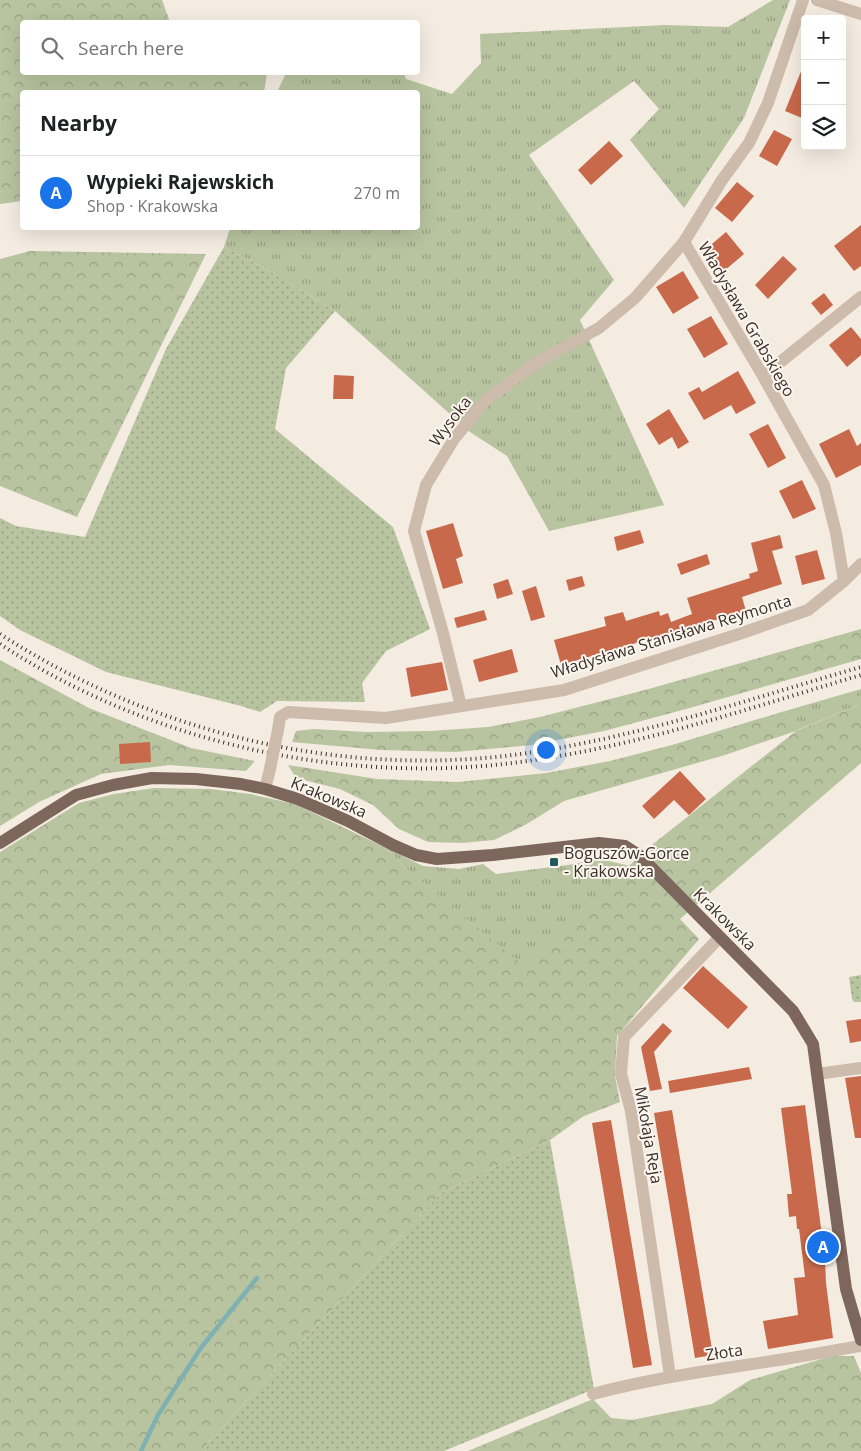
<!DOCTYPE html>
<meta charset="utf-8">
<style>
body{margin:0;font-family:"Open Sans",sans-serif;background:#f6f6f6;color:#202124}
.controls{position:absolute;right:15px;top:15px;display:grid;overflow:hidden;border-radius:5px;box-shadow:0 5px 20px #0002}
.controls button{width:45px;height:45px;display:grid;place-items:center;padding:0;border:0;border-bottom:1px solid #e0e0e0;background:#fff;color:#202124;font:25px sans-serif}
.you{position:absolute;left:545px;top:749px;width:18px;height:18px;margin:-12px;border:4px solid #fff;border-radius:50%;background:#1a73e8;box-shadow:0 0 0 8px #1a73e833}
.badge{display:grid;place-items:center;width:32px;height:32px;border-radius:50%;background:#1a73e8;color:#fff;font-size:16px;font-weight:700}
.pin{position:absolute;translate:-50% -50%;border:2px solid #fff;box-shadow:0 1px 5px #0006}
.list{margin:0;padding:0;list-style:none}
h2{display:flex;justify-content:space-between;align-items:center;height:65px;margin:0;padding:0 20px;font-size:21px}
h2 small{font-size:16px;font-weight:400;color:#757577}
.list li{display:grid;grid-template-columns:32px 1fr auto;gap:15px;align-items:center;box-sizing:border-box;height:75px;padding:0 20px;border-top:1px solid #e0e0e0}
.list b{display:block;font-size:19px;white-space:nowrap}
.list p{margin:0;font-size:16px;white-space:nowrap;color:#757577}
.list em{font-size:16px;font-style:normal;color:#757577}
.icon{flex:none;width:28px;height:28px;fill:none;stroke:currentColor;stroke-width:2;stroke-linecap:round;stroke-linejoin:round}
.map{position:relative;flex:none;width:861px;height:1451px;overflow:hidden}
.search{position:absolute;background:#fff;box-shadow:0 5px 20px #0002;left:20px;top:20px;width:400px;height:55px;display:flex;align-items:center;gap:12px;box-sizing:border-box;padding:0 18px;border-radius:5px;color:#757577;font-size:19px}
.panel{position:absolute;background:#fff;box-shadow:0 5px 20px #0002;left:20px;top:90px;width:400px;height:140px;border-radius:5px}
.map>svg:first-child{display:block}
</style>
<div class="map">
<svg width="861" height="1451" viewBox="0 0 861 1451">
<defs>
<pattern id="grass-tufts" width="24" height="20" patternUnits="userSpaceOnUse" patternTransform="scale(1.25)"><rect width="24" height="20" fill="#b8c4a0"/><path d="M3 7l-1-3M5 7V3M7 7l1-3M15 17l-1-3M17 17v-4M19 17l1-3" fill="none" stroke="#97a083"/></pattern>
<pattern id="forest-crowns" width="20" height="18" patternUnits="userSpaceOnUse" patternTransform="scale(1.25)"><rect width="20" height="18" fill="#b8c4a0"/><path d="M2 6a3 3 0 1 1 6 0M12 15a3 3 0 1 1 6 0" fill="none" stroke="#97a083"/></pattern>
<pattern id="garden-dots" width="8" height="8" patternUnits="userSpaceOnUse" patternTransform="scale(1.25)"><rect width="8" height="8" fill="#b8c4a0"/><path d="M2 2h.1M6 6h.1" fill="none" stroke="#97a083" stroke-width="1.8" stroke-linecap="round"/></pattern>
</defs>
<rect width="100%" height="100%" fill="#f4ebe1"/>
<path fill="url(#grass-tufts)" d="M773,0H790L744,118L684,208L630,140L659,109L634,81L529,155L614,280L580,320L664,505L549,531L507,456L470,432L335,311L268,270L224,247L230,228H418V92H277L286,73H404L406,79L452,94L481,63L480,34L666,25L728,27Z
M861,689V704L797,730L785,711Z
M384,847L423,866L459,869L483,864L496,874L568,865L600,859L630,866L524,967L407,869Z"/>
<path fill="url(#forest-crowns)" d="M0,0H162L170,22H22V72L267,73L264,92H22V201L0,204Z
M30,251L206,254L77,517L0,486V259Z
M861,629V659L686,709L604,731L532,745L455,752L381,750L292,742L296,731L314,729L366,732L431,731L488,727L540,717L645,690Z
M0,660L89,708L191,748L255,761L246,771L169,765L101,774L39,802L0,826Z
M861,704V763L680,919L699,939L617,1036L615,1076L620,1102L584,1116L550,1140L441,1193L208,1442L206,1451H0V852L79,803L114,794L154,788L211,789L250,794L295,804L384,847L407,869L524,966L648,848L796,731L725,755L564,801L525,825L494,840L462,843L428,842L399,829L373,805L340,789L296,778L288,765L377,779L458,782L546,773L610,761L672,745L785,711L798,730Z
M832,1356H854L861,1373V1451H468L593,1399L611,1418L632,1420L712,1404L750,1380Z"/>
<path fill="url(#garden-dots)" d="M224,247L268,270L335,311L286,368L275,429L393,527L430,629L386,651L362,683L365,702L277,701L260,712L241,706L106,672L20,630L0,616V518L16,526L85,537L166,349Z
M861,975V1002H854L852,999L849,977Z
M550,1140L594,1389L444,1451H206L208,1442L441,1193Z"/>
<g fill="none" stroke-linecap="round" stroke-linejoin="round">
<path stroke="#7fb0b2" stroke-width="4.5" d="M141,1451L158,1415L200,1349L257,1278"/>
</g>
<path fill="#c8694b" d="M804,64L805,110L802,118L785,111Z
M774,130L792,139L777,166L759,156Z
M609,141L623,156L591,185L578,170Z
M737,182L754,196L732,222L715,208Z
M861,225V266L854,271L834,246Z
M726,232L744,254L724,271L706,249Z
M783,256L797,269L768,299L755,285Z
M683,271L699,298L673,314L656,287Z
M824,293L833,305L821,315L811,303Z
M711,316L728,344L704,358L687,329Z
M851,327L861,339V355L847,367L829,345Z
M738,371L756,403L736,414L731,405L704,420L688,393L699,387L702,392Z
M334,375L354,376L353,399H333Z
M669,409L689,442L678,449L672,437L659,445L646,424Z
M768,424L786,458L768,468L749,434Z
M849,429L857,446L861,443V465L836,478L819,444Z
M802,480L816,509L793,519L779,491Z
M453,523L463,556L456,559L463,583L443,589L426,531Z
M640,530L644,543L617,551L614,537Z
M780,535L783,548L772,551L782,584L742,597L746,611L561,665L554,640L606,626L604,617L623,612L626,621L659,611L660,616L668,613L671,622L692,614L687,598L750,578L749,574L758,571L751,543Z
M817,550L825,579L802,585L795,556Z
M707,554L710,564L681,575L677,564Z
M582,576L585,586L569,591L566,580Z
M508,579L513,594L497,599L493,584Z
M536,586L545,617L531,621L522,591Z
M484,610L487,620L457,628L454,618Z
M512,649L518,672L479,682L473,660Z
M442,662L448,690L411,697L406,668Z
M150,742L151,762L120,764L119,744Z
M680,771L706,799L689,815L674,800L654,819L642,806Z
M703,966L748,1007L728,1029L683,988Z
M861,1019V1041L850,1043L846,1021Z
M663,1023L672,1031L654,1052L662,1089L650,1091L641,1047Z
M749,1067L752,1079L670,1093L668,1081Z
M861,1076V1138H855L845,1078Z
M805,1105L825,1259L826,1283L833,1338L768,1349L763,1321L798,1315L794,1278L805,1277L799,1229H797L796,1216L789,1217L787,1194H792L781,1108Z
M672,1110L713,1355L695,1358L654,1113Z
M611,1120L652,1365L633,1368L592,1123Z"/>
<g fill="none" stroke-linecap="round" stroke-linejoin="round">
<path stroke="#cdbbac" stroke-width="12" d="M817,0L861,14
M684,242L763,376L824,485L836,533L844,581
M763,376L861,297
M461,706L443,633L414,531L426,485L454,439L486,400L539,361L599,328L635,298L684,242L722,180L749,143L768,103L803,0
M817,1074L861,1068
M670,1376L631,1111L621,1074L624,1037L720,937
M593,1394C656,1377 721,1369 785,1359C811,1355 836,1350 861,1346"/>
<path stroke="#cdbbac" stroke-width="12" d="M278,730L280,717L288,712L386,718L564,690L739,634L808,610L844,581L861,564
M265,789L270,769"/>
<path stroke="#7d675c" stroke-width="12" d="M0,843L76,795L113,785L152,778L196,779L241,784L265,789L298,799L348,821L393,845L416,855L437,859L493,855L599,843L625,846L639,855L793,1011L813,1044L846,1289L861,1340"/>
<path stroke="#3b302b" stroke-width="4" stroke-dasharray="1 4" stroke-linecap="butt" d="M0,634C156,735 350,781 534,752C645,735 753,698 861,667
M0,644C153,745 353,788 534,760C645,744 753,707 861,675"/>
<path stroke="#cdbbac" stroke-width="12" d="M270,769L278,730"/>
</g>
<rect fill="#1f5a5e" stroke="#fbf5ee" stroke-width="2" x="549" y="857" width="10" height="10" rx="2.5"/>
<g text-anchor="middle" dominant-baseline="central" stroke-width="4" stroke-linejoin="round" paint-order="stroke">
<g font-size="16" fill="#3b302b" stroke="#fbf5ee">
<text transform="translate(747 319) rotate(60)">Władysława Grabskiego</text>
<text transform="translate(450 421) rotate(-53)">Wysoka</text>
<text transform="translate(671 636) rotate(-17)">Władysława Stanisława Reymonta</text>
<text transform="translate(329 797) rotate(23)">Krakowska</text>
<text transform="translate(725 919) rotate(45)">Krakowska</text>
<text transform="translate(649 1135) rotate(80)">Mikołaja Reja</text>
<text transform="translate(724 1352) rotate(-9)">Złota</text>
</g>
<g font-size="16" fill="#3b302b" stroke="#fbf5ee" text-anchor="start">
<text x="564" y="853">Boguszów-Gorce<tspan x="564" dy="18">- Krakowska</tspan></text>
</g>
</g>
</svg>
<div class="controls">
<button>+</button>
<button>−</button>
<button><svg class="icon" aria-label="layers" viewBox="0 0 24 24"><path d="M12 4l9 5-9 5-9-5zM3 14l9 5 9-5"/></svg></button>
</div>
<div class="you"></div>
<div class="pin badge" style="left:823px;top:1247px">A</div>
<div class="search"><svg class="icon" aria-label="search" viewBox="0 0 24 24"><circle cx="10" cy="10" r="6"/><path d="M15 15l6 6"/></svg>Search here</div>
<section class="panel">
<h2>Nearby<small></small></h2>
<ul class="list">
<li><span class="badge">A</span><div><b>Wypieki Rajewskich</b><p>Shop · Krakowska</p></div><em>270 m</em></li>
</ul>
</section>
</div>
